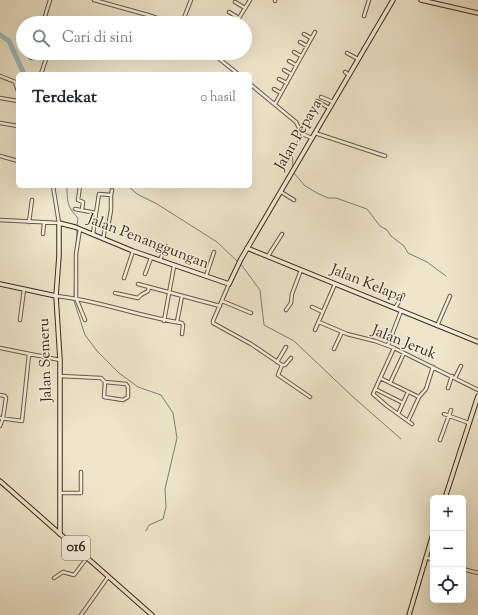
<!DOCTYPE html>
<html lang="id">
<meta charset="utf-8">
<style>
body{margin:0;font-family:"Sorts Mill Goudy",serif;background:#f2f2f3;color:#1f2937}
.controls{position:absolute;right:12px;bottom:12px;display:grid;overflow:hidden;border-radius:6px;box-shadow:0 4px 16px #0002}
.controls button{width:36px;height:36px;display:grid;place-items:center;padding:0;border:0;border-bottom:1px solid #e0e1e3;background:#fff;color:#1f2937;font:20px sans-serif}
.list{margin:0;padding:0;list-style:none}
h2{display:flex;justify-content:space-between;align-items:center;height:52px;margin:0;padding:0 16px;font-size:17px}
h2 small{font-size:13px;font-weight:400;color:#747a83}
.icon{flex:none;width:22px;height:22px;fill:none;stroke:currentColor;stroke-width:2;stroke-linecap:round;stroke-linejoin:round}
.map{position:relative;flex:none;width:478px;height:615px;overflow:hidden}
.search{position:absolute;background:#fff;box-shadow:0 4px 16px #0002;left:16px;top:16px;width:236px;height:44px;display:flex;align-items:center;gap:10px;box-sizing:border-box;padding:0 14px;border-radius:22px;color:#747a83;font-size:15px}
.panel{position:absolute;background:#fff;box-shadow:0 4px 16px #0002;left:16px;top:72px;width:236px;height:116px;border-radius:6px}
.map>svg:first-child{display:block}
</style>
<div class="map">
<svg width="478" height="615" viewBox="0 0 478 615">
<rect width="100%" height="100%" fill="#eee5ca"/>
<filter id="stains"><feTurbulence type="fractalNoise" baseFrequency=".005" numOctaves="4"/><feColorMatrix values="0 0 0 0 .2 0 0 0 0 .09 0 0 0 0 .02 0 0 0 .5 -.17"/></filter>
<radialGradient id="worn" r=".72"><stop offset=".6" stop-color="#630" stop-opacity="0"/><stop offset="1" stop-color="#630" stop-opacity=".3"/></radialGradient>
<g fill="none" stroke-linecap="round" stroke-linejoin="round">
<path stroke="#75827e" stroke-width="1" d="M293,166L292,151L300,137
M293,172L305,186L317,193L328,198H336L367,209L380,226L387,230L391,236L404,246L408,253L427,262L446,276
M67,186C67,201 67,207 78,218L77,226
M128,186L137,194L157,204L217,242L237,261
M76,248L77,229
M75,259L74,301L85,335L97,351L119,373L138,387L161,395L173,413L177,438L165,489L166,507L163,519L149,525L146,531
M240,263L260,290L264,325L294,341L352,396L401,439"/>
<path stroke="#9dbdc0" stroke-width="5" d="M0,35L9,41L24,74"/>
<g stroke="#675947" stroke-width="4.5">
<path id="street" d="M94,0L148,15L171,23
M275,1V0
M235,2L245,8
M229,12L239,18
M364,16L369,0
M43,23L50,0
M182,23L191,0
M236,23L250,0
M304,34L311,38
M300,42L307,46
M294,52L301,56
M212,53L238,74
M347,53L358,59
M31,58L33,53
M289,61L296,65
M284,70L291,74
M345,72L349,75
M41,74L48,53
M0,76L18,83
M279,79L287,83
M15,82L18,91
M250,84L296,122L302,134L312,138
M274,89L281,93
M321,97L333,102
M0,98L18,101
M317,101L329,108
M275,104L315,32
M0,123L18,126
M315,133L385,156
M0,156L18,161
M80,186L78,200L83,202L82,210
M281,192L294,200
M75,209L96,213L93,234
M96,213L99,194L111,195L112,190
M0,220L59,223L53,186
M29,222L32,200
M80,229L76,254V298L85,320
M43,234L44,223
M103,239L105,229L108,227L111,210V195
M268,256L282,234
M160,260L166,246
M145,274L151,258
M206,276L214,252
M124,278L133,251
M138,284L220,306
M229,284L213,321V323L251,344L282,365L278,375L310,397
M115,293L138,298L141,295L148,291L149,287
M56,296C99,300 139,317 182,323L183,325L182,334
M222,301L251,313
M312,307L323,312
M395,308L403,295
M286,310L291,303L292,294L301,270
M20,320L24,289
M164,321L174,266
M177,322L182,296
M319,322L347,334L375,341L394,348L478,390
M437,326L450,296
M315,330L335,284
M388,345L401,311
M0,348L60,360
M394,348L373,394L387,406L412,424
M334,349L342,332
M277,362L286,347
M282,365H285L291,358
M60,376L101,378L105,382L104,397L123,400L128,397V387L126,384L105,382
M380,378L419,397L426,389L433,367
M455,378L461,366
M390,383L404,353
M448,388L452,376
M375,389L403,403
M398,414L408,392
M444,414L469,423
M0,418L22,421L29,354
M408,421L419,397
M0,426L3,418L6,398L5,396L0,395
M440,440L451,410
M61,493H81V472
M426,557L433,560
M463,569L478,573
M54,578L63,572L74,575L87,558
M81,615L108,577"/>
</g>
<g stroke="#3a2a1b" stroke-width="5.5">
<path id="secondary" d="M247,248L478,342
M0,284L56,296
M60,534V360L56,296L59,256V223L75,227L133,251L229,284L241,259L393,0"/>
</g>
<g stroke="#3a2a1b" stroke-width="5.5">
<path id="primary" d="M421,0L478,13
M0,481L152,615
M445,498L478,396
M409,615L433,534"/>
</g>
<use href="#street" stroke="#f4eedd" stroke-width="2.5"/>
<use href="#secondary" stroke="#f4eedd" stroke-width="3.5"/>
<use href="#primary" stroke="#eee5ca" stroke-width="3.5"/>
</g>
<g text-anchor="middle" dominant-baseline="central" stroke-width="3" stroke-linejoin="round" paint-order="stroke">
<rect fill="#f4eedd" stroke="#726555" stroke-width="1" x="62" y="536" width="28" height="24" rx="3"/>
<g font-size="14" font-weight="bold" fill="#3a2a1b">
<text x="76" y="548">016</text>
</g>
<g font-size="15" fill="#3a2a1b" stroke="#f4eedd">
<text transform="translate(299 135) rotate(-60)">Jalan Pepaya</text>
<text transform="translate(148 242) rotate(21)">Jalan Penanggungan</text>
<text transform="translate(367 284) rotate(22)">Jalan Kelapa</text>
<text transform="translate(404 343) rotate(22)">Jalan Jeruk</text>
<text transform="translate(46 360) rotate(-92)">Jalan Semeru</text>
</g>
</g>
<rect width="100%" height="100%" filter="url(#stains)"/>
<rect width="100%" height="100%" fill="url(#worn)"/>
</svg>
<div class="controls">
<button>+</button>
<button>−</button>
<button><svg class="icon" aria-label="locate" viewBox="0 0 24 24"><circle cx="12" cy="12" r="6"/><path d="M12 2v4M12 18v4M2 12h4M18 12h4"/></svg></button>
</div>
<div class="search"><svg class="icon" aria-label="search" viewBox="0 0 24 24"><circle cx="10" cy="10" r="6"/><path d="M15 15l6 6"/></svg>Cari di sini</div>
<section class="panel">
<h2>Terdekat<small>0 hasil</small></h2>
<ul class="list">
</ul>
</section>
</div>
